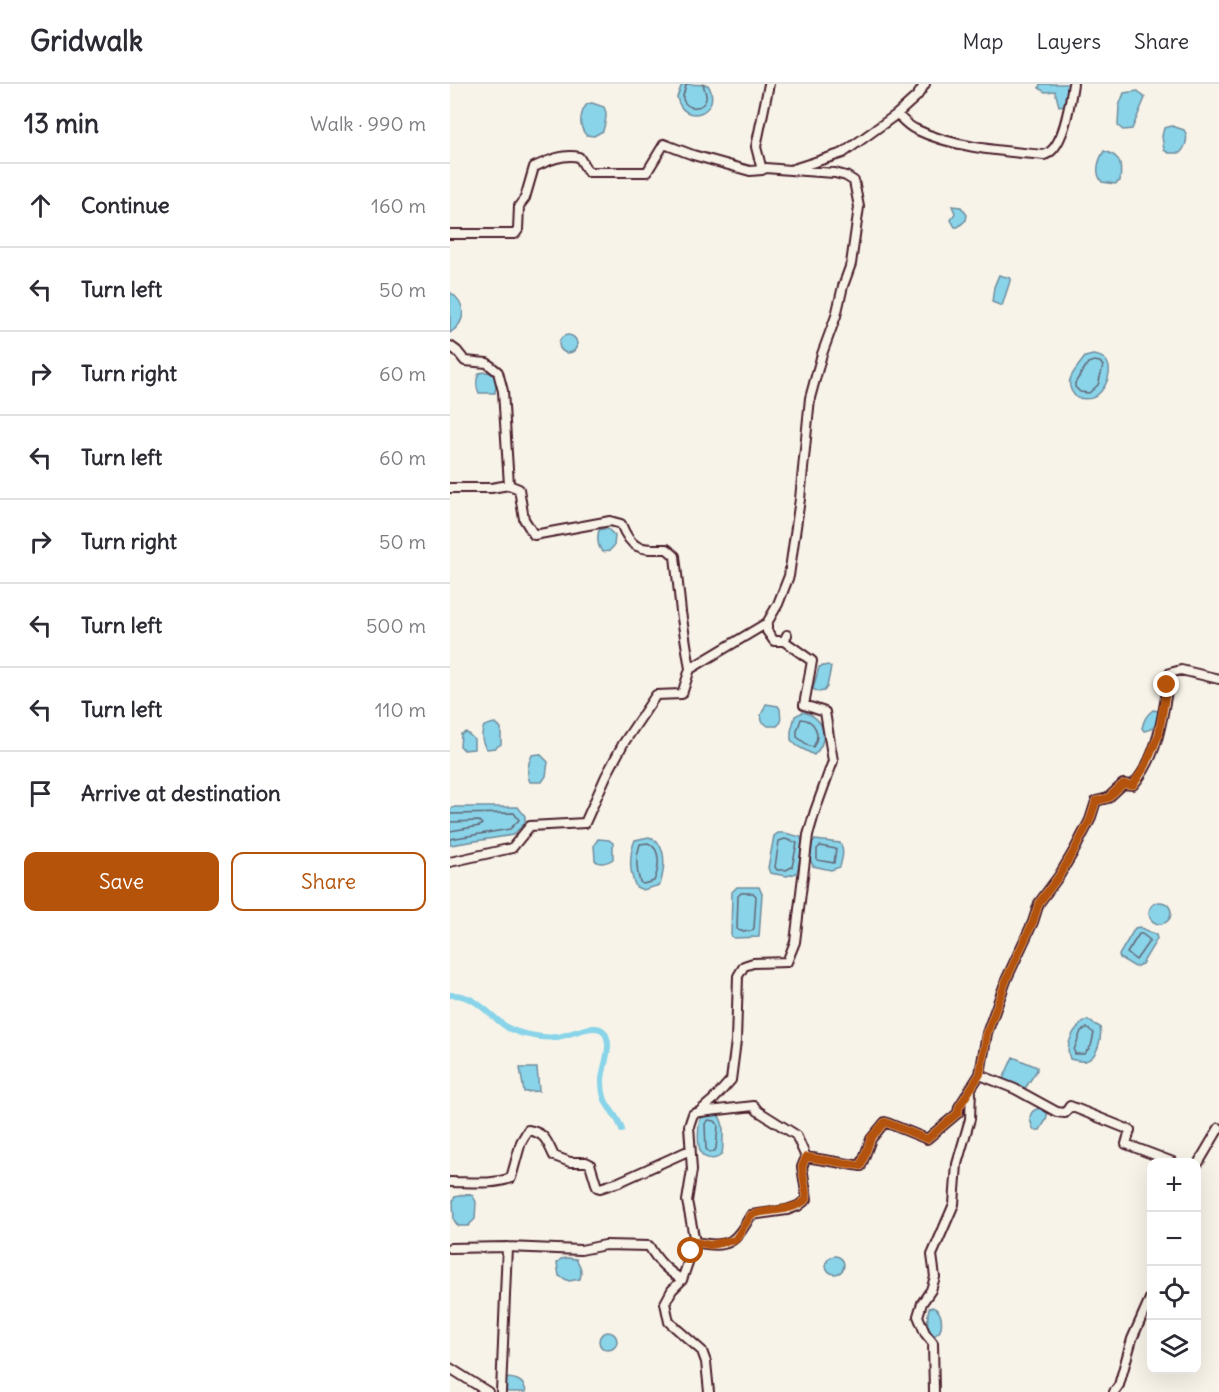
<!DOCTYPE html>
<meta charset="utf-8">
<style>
body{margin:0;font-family:Delius,sans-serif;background:#f2f2f3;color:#2b2b33}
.controls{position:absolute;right:18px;bottom:18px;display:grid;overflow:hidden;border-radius:12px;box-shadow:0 6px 24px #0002}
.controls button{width:54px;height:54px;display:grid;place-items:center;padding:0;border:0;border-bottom:2px solid #e1e1e2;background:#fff;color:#2b2b33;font:30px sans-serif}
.stop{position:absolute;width:18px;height:18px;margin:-14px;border:4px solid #b45309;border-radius:50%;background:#fff}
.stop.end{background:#b45309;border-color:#fff;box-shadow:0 2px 6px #0008}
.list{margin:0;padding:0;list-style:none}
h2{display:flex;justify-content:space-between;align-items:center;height:78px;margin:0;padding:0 24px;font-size:26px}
h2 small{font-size:20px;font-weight:400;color:#7c7c81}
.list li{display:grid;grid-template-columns:39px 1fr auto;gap:18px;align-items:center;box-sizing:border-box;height:84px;padding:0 24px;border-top:2px solid #e1e1e2}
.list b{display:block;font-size:22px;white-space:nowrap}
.list em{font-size:20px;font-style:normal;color:#7c7c81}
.actions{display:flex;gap:12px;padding:18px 24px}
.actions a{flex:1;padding:14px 0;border:2px solid #b45309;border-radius:12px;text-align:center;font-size:21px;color:#b45309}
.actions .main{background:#b45309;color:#fff}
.icon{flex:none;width:33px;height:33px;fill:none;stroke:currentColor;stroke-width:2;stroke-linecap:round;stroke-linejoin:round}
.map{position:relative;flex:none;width:769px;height:1308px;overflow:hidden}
header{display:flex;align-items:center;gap:36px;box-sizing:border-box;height:84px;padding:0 30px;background:#fff;border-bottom:2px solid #e1e1e2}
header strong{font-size:28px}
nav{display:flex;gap:33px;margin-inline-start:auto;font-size:21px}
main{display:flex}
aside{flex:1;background:#fff}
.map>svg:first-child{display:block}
</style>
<header>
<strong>Gridwalk</strong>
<nav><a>Map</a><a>Layers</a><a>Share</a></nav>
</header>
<main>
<aside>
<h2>13 min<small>Walk · 990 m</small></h2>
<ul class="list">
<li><svg class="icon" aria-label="ahead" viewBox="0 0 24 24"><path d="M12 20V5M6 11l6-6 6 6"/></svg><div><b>Continue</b></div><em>160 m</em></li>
<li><svg class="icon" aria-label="left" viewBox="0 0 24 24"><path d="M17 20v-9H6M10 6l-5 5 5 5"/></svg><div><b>Turn left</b></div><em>50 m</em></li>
<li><svg class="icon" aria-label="right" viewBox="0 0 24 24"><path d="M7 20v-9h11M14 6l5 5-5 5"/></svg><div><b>Turn right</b></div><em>60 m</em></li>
<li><svg class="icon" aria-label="left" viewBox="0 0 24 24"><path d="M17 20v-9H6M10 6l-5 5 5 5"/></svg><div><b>Turn left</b></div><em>60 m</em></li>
<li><svg class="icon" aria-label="right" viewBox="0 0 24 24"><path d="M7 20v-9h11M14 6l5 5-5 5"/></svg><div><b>Turn right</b></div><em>50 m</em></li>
<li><svg class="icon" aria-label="left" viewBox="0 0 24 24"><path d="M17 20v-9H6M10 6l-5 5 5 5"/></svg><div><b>Turn left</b></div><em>500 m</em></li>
<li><svg class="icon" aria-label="left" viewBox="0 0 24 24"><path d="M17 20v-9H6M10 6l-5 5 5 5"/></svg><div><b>Turn left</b></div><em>110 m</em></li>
<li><svg class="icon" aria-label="arrive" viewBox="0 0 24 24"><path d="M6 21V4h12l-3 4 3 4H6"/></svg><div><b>Arrive at destination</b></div></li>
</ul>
<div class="actions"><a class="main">Save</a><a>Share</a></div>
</aside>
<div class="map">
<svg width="769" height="1308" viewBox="0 0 769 1308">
<rect width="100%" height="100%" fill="#f7f3e8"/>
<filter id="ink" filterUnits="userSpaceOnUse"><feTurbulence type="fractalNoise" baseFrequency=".0167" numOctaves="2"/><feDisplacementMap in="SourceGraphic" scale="12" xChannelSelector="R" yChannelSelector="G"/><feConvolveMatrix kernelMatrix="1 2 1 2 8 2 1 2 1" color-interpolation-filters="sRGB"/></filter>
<g filter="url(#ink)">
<path fill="#89d4e9" stroke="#708c9d" stroke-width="1.5" d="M232,0L258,1C274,28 233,44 227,13Z
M590,0H620L615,21L609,22L605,7L595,8L589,4Z
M688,7L695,14L682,45L673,46L668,42L669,22L674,9Z
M142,19L154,23C158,30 155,39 153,47L144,52L136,51C128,42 130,29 137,20Z
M722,42L734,46C739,53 736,63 730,69H719L714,66L712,52L714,44Z
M654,67C671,72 672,80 670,97L665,100L652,98C644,88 648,77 654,67Z
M502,122L511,123L517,131L516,136L508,143H505L501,136L505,129Z
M549,191L560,194V197L552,222L542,218L544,203Z
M0,208C16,219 18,237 0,249Z
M109 260a9 9 0 1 1 18 0a9 9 0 1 1-18 0Z
M643,271C668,273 660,302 646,312C641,316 633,315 627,314C611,298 624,288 635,273Z
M35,288L45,289L46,301L45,309H29C26,303 26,295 29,289Z
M153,445H158L165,452L164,462L159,467L153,468C147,463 147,453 149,446Z
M378,581L381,583L377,603L374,607L368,608L363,605L369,583Z
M316,620L328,622L330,625L331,638L327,642H318L312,637L311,631Z
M703,626L708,627L710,632C707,641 703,646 694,647L692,644C694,636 696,631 703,626Z
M353,628C375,634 380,655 364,671L347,662L341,656V647L345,632Z
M44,639L51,644V660L45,664L37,665C31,659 31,649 34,642Z
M16,648L24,655V665L14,666L10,662L11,650Z
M90,670L98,678L96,692L92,698H80C76,690 78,679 82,671Z
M5,723H68L75,732V739L63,751L0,761V725Z
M328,749H335L351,753L353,761L347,789L337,792L320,789L318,784L324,752Z
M199,753C218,760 215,784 210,801L193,806L186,803C179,789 179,770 185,756Z
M148,755L159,756L163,759V775C158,779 149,781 145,776L144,761Z
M365,756L390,759C395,766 392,775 390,783L381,786L363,782L360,775L361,759Z
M287,803H309L312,810L309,853L284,854L281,852L282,808Z
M699 829a11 11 0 1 1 22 0a11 11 0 1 1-22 0Z
M689,843L706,851L707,855L692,880L685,883L670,874L669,871L685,844Z
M637,936L650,943C652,954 648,974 635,977C630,978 624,976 620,975C614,960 624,943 637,936Z
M563,973L587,983V986L576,1003L573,1004L553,995Z
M70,984H87L89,1007L74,1008Z
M590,1024L598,1027L596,1036L590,1046H584C579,1036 577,1027 590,1024Z
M260,1029L269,1032C274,1040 273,1045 273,1055C273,1059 273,1065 272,1069C268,1077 255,1076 251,1069C247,1060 248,1044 250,1035Z
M18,1110L23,1112L26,1118L25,1135L18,1142H8L4,1136L3,1116L5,1113Z
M376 1181a9 9 0 1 1 18 0a9 9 0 1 1-18 0Z
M117,1174L126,1175C131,1183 132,1187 130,1195L119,1197L109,1192L107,1179L111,1175Z
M482,1223C492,1226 493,1238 490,1247L484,1252H480C477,1244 477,1232 479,1224Z
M149 1257a9 9 0 1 1 18 0a9 9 0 1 1-18 0Z
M54,1294C65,1294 74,1296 76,1308H53Z"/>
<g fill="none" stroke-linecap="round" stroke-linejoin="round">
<path stroke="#636777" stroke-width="1.5" d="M236,0C236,5 232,10 233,15C236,26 253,26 256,15C257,10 254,5 253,0
M644,277L650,278L653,282L648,301L639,309L630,308L625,303V299L638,279Z
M351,635C366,636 371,651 363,663L359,662L347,653V647Z
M0,730L64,729L69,736L60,745L0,755
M0,738L29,737L32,740L30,742L0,747
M335,755L347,759L342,783L336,786H327L325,783L329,757Z
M198,759C212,765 209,785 204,797L193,800L190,798C186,786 186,772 190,760Z
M370,762L386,765L384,779L367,776V765Z
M291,809H303L306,812L304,844L302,847H290L287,845L288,812Z
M689,850H692L700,856L686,876L677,869Z
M637,944L644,949L641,962L634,970H625L624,966L631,947Z
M258,1036L265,1037L268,1041L266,1065L263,1068H259L256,1065L255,1040Z"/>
<path stroke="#89d4e9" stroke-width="6" d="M0,911C25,909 39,932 58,944C64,947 73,950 80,951C88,953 99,954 107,953C119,952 146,937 154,948C164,961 152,983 152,997C152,1025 165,1024 172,1046"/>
<g stroke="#4a1f2b" stroke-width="12">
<path id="minor" d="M447,30C452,35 458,42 465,45C504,64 551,67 594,71C614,66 620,18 623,0
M312,86L306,63L319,0
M0,150H65L68,146L69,122L75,114L84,83C97,77 114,69 129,73L138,88H197L214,60L243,71L300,87L312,86L316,84L340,86L393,69L447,30L467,12L475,0
M0,262L7,267L15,277L37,279L48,288L53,307L59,401L41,404H0
M59,401L69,405L74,435L84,451L160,437L171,440C182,467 190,465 217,465L225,472L231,528L240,585
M317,539V547L324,557H334L337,551
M0,778L62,764L80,742L135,739L156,692L173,660L206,611L232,610L240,585L317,539L328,520L339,492L350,415L360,314L372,270L386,232L393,202L401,180L409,123L404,97L396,92L385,89L340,86
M530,991L565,1005L607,1028L615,1029L620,1022L680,1046L676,1060L723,1078
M250,1028L304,1022L308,1027L346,1051L356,1073
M746,1083L769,1044
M0,1098C20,1098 42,1101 61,1094L71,1058L78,1046C96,1049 97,1058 104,1072L120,1078H136L140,1080L147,1103L150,1104L169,1098L240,1066
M245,1158C279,1165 285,1159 301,1131L337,1126L348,1122L357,1115L352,1083L356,1073L411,1082L421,1055L435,1038L477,1055L508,1029L509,1023L530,990L537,949L557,894L583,838L589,819L609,792L625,765L640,736L646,717L658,714L673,700L683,701C710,671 713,627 720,589L731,586L769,595
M0,1164L57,1163L131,1166L155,1161L199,1162C208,1178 217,1186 232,1196
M0,1284L38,1308
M51,1308L57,1163
M259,1308L256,1278L252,1267L219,1238L215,1219L222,1206L232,1196L245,1158L237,1117L242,1086L239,1042L243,1030L249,1028L264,1015L281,996L286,957L288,892L294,882L303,879L337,878L345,858L358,751L365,727L383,677L375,628L354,621L362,577L334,557
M484,1308L483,1259L475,1249L468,1232L472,1219L481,1206L485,1193L482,1171L504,1120L507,1080L520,1035L521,1004
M664,1308L669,1301L682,1255L702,1210"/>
</g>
<use href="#minor" stroke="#f7f3e8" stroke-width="8"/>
</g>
</g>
<g fill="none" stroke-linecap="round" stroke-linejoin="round" filter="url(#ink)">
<path stroke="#b45309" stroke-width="8" d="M241,1167L245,1158L260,1161L285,1156L301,1131C321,1124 340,1129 357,1115L352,1083L356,1073L411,1082L421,1054L435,1038L477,1055L508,1029L509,1023L530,990L537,949L557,894L583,838L589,819L609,792L625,765L640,736L646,717L658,714L673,700L683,701L696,681L709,650L717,601"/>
</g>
</svg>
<div class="controls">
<button>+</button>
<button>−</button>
<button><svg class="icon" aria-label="locate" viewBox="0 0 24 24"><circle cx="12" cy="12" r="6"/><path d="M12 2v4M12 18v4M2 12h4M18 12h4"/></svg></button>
<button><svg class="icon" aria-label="layers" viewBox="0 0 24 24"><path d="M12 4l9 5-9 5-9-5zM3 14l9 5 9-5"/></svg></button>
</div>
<div class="stop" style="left:241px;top:1167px"></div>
<div class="stop end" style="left:717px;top:601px"></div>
</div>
</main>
